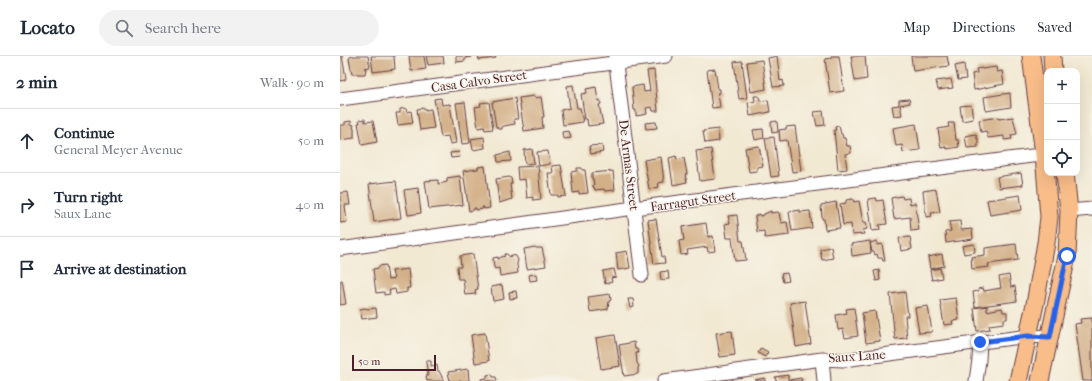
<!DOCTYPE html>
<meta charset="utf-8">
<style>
body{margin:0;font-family:"IM FELL French Canon",serif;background:#f2f2f3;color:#1f2937}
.controls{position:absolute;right:12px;top:12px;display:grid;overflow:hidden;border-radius:8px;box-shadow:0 4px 16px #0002}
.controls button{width:36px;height:36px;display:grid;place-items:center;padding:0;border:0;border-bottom:1px solid #e0e1e3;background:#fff;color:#1f2937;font:20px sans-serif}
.scale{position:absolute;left:12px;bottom:10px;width:84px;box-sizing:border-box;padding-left:4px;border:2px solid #4a1f2b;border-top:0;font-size:11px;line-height:14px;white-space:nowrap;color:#4a1f2b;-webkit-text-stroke:3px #f7f3e8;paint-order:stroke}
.stop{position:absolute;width:12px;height:12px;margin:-9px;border:3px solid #2563eb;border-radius:50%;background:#fff}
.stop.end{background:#2563eb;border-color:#fff;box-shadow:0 1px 4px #0008}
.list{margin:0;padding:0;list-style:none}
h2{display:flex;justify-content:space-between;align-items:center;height:52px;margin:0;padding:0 16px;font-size:17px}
h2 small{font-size:13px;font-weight:400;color:#747a83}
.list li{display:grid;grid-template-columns:26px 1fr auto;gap:12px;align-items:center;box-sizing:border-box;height:64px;padding:0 16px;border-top:1px solid #e0e1e3}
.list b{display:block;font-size:15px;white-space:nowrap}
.list p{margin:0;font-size:13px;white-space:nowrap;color:#747a83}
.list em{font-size:13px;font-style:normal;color:#747a83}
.icon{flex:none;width:22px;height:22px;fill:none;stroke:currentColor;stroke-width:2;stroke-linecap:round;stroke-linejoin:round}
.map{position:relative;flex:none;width:752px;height:325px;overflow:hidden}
header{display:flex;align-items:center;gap:24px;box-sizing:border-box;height:56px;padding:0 20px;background:#fff;border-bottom:1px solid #e0e1e3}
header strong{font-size:19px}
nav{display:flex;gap:22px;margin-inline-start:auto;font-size:14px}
.search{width:280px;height:36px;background:#f2f2f3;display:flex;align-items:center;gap:10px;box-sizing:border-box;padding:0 14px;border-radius:22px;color:#747a83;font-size:15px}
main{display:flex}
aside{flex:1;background:#fff}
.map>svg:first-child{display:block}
</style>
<header>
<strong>Locato</strong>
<div class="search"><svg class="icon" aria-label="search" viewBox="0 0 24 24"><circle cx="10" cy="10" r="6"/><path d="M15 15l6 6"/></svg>Search here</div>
<nav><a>Map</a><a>Directions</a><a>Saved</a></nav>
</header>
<main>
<aside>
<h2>2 min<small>Walk · 90 m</small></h2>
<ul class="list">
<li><svg class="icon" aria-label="ahead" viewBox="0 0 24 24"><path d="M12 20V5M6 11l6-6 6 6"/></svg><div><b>Continue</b><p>General Meyer Avenue</p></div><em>50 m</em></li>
<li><svg class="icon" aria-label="right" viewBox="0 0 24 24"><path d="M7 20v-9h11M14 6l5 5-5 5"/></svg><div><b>Turn right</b><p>Saux Lane</p></div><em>40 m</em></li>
<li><svg class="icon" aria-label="arrive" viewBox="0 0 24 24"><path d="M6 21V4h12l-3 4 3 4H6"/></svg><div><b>Arrive at destination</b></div></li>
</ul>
</aside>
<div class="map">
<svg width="752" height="325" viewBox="0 0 752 325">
<rect width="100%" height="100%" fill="#f7f3e8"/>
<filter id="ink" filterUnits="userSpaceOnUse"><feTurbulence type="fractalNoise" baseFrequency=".025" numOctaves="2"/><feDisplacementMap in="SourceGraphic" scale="8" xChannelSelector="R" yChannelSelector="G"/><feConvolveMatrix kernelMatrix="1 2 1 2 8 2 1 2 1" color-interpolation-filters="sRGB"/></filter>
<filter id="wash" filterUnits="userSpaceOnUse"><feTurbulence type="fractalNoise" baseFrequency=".012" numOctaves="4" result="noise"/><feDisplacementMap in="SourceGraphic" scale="16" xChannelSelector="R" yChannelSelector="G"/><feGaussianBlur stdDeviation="0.9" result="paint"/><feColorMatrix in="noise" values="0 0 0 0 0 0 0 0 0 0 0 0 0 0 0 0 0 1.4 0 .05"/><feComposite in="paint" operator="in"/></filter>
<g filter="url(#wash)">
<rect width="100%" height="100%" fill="#f2e9d3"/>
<g id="blocks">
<path fill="#d3b088" d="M0,0H2L6,22L5,24L0,25Z
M13,0H28L30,11L24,12L26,13L25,18H12L9,3L10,1Z
M31,0H54L55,13L33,16Z
M69,0H84L86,13L71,15Z
M86,0H103L104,7L88,9Z
M116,0H131V1L125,2V5L116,6Z
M138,0H155L156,2L139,4Z
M437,0L440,25L443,24L444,30L433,31L428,2Z
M491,0H499L504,35L490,37L485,3L491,2Z
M511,0H525L527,23L515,25Z
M571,0H607L609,10L573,15Z
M422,4L426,33L411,36L407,6Z
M402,5L407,42L399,43L394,6Z
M624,8L626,23L618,24L615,10Z
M656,11L657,16L662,15L664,28L634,34L632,18L637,17L636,13L642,12V13Z
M375,13L378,33H380V37H378L380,51L372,52L367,14Z
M314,14L318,55H313L312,51L306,52L307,58L296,60V54H294L292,31L303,29L304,36L310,35L307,15Z
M611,23L613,32L598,34L596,25Z
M233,29L237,52H240L243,66L223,69L221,54L230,52L227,30Z
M256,31L258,45L260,44L261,48L259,49L263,68L248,70L247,63H245L241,38L247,37L246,33Z
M670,37L671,51L646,55L644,41Z
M194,40L195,42L201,41L204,61H202L203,72L184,75L179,42Z
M414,40H419L420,45L428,44L430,56L410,60L408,47L415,45Z
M101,42L102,49L110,48L116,87L110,88L108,80L101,81L94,43Z
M175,42L178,63H174L175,68L164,70L162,71V73H158L157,71H156L152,46Z
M569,43L570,47L560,49L562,59L554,60L552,50L559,49V44Z
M125,46L130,87L122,88L116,47Z
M149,46L153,73L145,74L144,71L138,72L135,51L141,50L140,47Z
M631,49L633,63L622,65L620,50Z
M66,52L67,56L71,55L73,67L58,69L56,57H60V53Z
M85,52V54L91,53L94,72L80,74L77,53Z
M483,55L485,69L477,70L474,56Z
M659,61V63L673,61L677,78L671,79L672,83L664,84V80L648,82L646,75L641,76L639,64Z
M25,63V66L33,65L37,86L22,89L18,67H20L19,64Z
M11,65V68L14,69L13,71L14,73V82L0,84V69H5V66Z
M437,65L438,76L432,77L431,66Z
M316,66L317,72L306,73L305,67Z
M608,67H614L616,84H618L619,91L607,93L606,91L601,92L598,73L609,71Z
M576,68L580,94L563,96L562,89L556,90L553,72Z
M455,70L461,115L452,116L447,84L440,85L439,74L446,73V71Z
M499,70L501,78H502L503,82H505L507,90H510L511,97L505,98L507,113L498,114L494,74H496L495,71Z
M378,73L379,85L365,87L363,75Z
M423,73L424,82L415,84L413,74Z
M229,75L231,82L223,83L222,76Z
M636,78L637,83L638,82V91L627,92L625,80Z
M144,81L145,92L133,94L131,83Z
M434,81L439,120L431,121L425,82Z
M262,89L263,96L251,98L249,90Z
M419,90L423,110L417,111V115L409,116L405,92Z
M192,93L194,107L185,108L184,94Z
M371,93L375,123L360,125L356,95Z
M208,95L210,108L199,110L197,96Z
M119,96L120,101L111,102L110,97Z
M170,96L171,105L158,106L157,99Z
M336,100L337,104L344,102L347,118L345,119L347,126L333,129L329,102Z
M321,101L324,126L318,127L319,131L309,133L304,104Z
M221,109L226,140L218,141V139H211L208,117H213L212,110Z
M145,110L150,152L144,153V151H142L143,153L136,154V152H134V154L129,155L123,115L138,113V111Z
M198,110L201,143L193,144V141L187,142L185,123L178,124L177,111Z
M237,112H242V114H245L248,137L239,138V136L233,137L231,116L237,115Z
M273,115L275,134L265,135L264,133L255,134L254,131H253V129H254L253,123H252V117Z
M681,117L683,129L659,132L657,121Z
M120,120L123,149L89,153L85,125L98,124V128L107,126V122Z
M169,121L171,122L172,128H170L172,143L159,147L156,123Z
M56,125L61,162L34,166L29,128Z
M78,132L81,157L68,159L64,134Z
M596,133L600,156L591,157L592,160L586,161L583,135Z
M8,136L10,149H5L7,166L0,167V137Z
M680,139L682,154L650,159L647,144Z
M562,140L563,143L569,142L570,148L575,147L579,174L571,175L570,161L554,163L551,142Z
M536,142L537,145L543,144L547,168L539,169L540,174L532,175L528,143Z
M513,143L514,146L519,145L523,167L526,166L527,173L523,174L524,178L512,179L511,168L503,169L500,148L506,147V144Z
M496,146L500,172L485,174L484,163H482L481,149Z
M460,154V156L470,155L472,172L452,175L449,156Z
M431,155V157L438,156L439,157L441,167L447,166L449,179L425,182L424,175L417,176L415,160L420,158V160L424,159V158Z
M397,159L400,185H403L406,204L395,205L392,182H387L385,168L390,167L388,160Z
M316,163L322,201H324L325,207L314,208L308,164Z
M620,165L621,174L632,173L633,183L606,187L605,176L611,175L609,166Z
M366,167L368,181L373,180L375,195L368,196L367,191L347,194L348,198L341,199L339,185L344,184L342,171Z
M570,181L572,193L561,195L559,182Z
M530,185L531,197L512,200L511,188Z
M537,185V189L542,188L545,205H543L542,202H538L537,198L535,199L534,196H532L530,187Z
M634,188L635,196L624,198L622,190Z
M676,188L678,204L648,208L649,211L632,213L631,201L645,199V192Z
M195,191L196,192H202L206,210L187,213L184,193Z
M491,191L493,202L482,204L480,193Z
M287,195L290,212L278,214L276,197Z
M133,198L138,233L135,234L136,238L125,239L123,223H118L117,211H121L120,200Z
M165,198H167L170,201L171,199L176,200L178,204L177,208L178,217L160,220L159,212L155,213L154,211L153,202L158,201V203L163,200L164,201Z
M602,198L604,210L590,213L588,201Z
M46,209L48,224L54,223L52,215L68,213L70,232H67V236L56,238L55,233L49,234L50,238L44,239V236L36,237L33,213L39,212V210Z
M600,212L602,222L592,224L590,214Z
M274,213L276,221L271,222L272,226L265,228L263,215Z
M539,214L540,224L536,225L534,215Z
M328,215L329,223L321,224L320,216Z
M447,217L449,225L443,226L441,218Z
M196,218L197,224L190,225L189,219Z
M669,219L671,231L675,230L677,245L635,251L633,236L639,235L638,233L643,232L644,235L661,232L659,221Z
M2,224L6,248L0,249V225Z
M162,229L164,243L153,245L151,231Z
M176,235L177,242L170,243L169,236Z
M565,236L568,260H565L567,282L555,283L550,238Z
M270,238L271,244L269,245L268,253L250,256L248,241Z
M616,242L619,264L612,265L613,268L604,269L600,244Z
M288,243H293L294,251L290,252Z
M465,245L471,288L456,291L450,247Z
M588,250L592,276L579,277L575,252Z
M647,250V255L662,252L663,256H667V263H664V267L649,269L650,273L637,275L634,252Z
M26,252L27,253L36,252L37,261L22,263L20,253Z
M514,252L518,280L505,282L503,273L498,274L496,259L507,257L506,253Z
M535,255L540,285L526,287L522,257Z
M752,262V325H743L735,268L741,267L740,263Z
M392,275L395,299L380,301L376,277Z
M145,277L149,305L135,307L131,279Z
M275,279L280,310L261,313L256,282Z
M294,286L295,293H297L298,297H296L297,307L299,310L298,312V318L284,320L279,289Z
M421,292L428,296L425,301L418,297Z
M86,305H91V310L97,309L98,315H99L104,325H87L86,320H88Z
M128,313L129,325H110L108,316Z
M152,318L153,321H156L157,325H141V323L147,322V319Z
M448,319V324L461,322L462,325H436L435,321Z
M392,321V325H378V323Z
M425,322V325H415V324Z"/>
</g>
</g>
<g filter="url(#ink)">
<use href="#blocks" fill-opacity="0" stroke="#633d44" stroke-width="1"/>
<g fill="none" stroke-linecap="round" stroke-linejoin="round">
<g stroke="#633d44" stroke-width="15">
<path id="minor" d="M275,0L302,219
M0,43L326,0
M729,155L752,153
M0,193L294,152L707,98
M482,303L484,325
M324,325L482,303L503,304L689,280L710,281
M636,325L639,304L640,286"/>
</g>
<g stroke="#633d44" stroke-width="19">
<path id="major" d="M712,0L713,15
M678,325L695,248L706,187L709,161L704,98L691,0
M700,325L727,200L729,155L725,117"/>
</g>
<use href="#minor" stroke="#fff" stroke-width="13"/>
<use href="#major" stroke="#f8bd89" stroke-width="17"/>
</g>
</g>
<g fill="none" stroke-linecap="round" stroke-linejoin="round" filter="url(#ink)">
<path stroke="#2563eb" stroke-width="5" d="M640,286L688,280L710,281L727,200"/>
</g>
<g text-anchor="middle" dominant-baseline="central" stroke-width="3" stroke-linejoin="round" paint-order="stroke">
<g font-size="13" fill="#4a1f2b" stroke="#f7f3e8">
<text transform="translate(139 25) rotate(-8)">Casa Calvo Street</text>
<text transform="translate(289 109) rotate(83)">De Armas Street</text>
<text transform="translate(353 145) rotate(-8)">Farragut Street</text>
<text transform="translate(517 300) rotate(-4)">Saux Lane</text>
</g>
</g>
</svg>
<div class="controls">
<button>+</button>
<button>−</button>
<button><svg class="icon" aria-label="locate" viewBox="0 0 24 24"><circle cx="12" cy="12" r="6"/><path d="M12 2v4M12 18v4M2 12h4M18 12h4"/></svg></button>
</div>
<div class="scale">50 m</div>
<div class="stop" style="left:727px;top:200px"></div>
<div class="stop end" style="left:640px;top:286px"></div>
</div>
</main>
